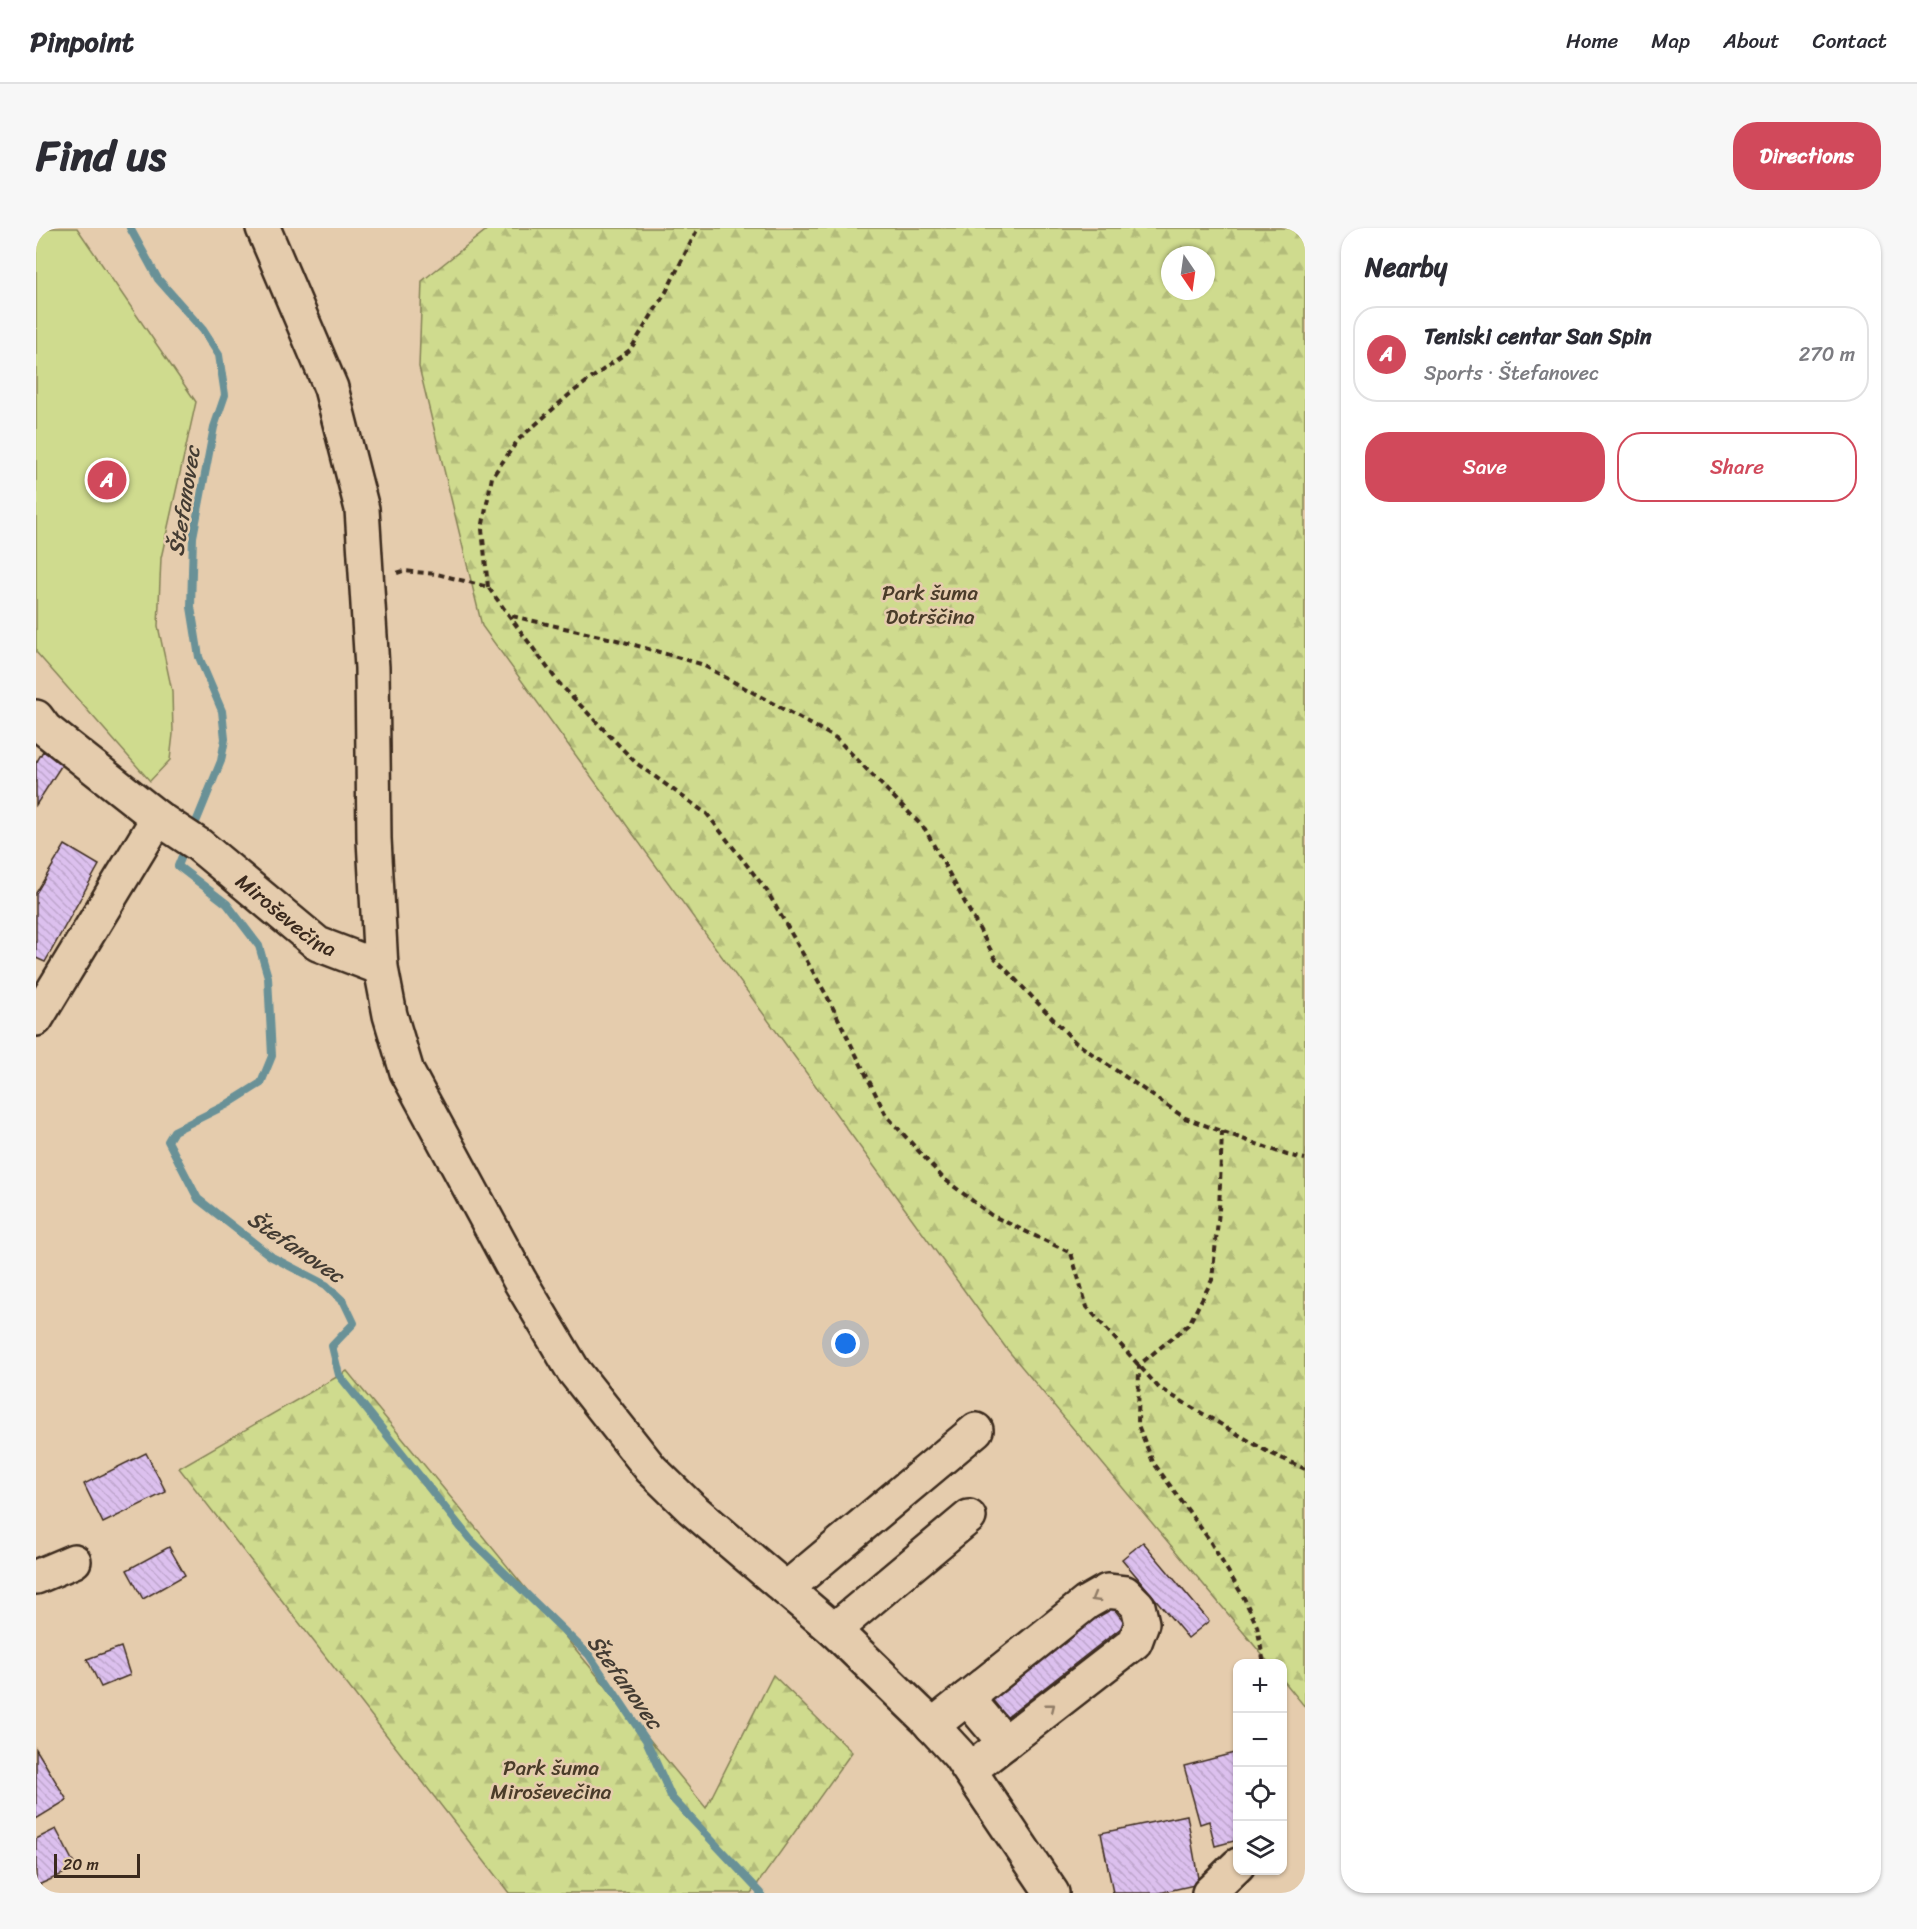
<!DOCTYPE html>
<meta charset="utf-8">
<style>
body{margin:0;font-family:Sriracha,sans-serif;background:#f7f7f7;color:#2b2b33}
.controls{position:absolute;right:18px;bottom:18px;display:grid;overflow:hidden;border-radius:12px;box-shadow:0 2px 4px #0004}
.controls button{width:54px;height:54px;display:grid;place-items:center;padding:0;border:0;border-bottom:2px solid #e1e1e2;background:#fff;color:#2b2b33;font:30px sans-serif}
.compass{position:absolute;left:1125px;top:18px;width:54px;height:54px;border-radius:50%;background:#fff;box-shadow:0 2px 4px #0004;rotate:167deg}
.scale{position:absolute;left:18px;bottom:15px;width:86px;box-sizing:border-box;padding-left:6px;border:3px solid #3b2a1e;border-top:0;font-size:16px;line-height:21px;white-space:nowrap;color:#3b2a1e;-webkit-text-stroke:4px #e5ccad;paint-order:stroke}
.you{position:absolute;left:810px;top:1116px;width:21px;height:21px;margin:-15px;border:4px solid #fff;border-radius:50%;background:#1a73e8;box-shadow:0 0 0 9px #1a73e833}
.badge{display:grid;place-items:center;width:39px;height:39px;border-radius:50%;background:#d1495b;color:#fff;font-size:20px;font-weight:700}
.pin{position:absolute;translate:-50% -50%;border:3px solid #fff;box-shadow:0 2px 6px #0006}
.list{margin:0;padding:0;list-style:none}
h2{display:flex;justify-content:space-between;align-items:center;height:78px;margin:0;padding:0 24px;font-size:26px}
h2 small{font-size:20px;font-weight:400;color:#7c7c81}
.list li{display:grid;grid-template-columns:39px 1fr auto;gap:18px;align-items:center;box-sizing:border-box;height:96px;margin:0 12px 12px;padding:0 12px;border:2px solid #e1e1e2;border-radius:24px}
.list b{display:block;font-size:22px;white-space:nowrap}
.list p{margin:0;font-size:20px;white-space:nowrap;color:#7c7c81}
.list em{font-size:20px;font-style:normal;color:#7c7c81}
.actions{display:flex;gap:12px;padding:18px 24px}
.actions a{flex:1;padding:14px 0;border:2px solid #d1495b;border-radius:24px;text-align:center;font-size:21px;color:#d1495b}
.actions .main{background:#d1495b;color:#fff}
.icon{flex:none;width:33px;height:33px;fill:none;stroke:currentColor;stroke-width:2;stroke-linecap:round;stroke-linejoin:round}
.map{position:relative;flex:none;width:1269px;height:1665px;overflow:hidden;border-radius:24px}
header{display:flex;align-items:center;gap:36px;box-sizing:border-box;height:84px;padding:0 30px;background:#fff;border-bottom:2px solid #e1e1e2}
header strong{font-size:28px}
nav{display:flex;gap:33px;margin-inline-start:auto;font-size:21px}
.intro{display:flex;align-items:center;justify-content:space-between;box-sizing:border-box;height:144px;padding:0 36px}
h1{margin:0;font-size:42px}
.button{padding:15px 27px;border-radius:24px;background:#d1495b;color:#fff;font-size:21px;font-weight:700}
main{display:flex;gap:36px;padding:0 36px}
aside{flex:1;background:#fff;border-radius:24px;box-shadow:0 2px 4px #0004}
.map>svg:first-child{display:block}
</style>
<header>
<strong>Pinpoint</strong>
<nav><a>Home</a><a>Map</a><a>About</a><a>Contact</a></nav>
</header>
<div class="intro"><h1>Find us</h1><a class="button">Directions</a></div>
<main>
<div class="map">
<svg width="1269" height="1665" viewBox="0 0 1269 1665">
<defs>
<pattern id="forest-firs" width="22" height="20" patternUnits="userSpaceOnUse" patternTransform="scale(1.5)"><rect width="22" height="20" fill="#cfdb8e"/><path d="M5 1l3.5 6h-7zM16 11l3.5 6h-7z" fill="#b3bc7a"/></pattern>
<pattern id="building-back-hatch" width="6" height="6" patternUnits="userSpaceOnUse" patternTransform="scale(1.5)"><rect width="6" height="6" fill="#dcc0ee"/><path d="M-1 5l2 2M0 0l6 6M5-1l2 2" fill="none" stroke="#bea5cc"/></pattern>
</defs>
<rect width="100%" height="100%" fill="#e5ccad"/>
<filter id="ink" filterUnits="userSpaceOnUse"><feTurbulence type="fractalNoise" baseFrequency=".0167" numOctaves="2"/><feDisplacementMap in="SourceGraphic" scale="12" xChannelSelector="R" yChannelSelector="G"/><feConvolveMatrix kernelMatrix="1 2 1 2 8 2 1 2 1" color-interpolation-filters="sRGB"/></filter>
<g filter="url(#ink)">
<path fill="url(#forest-firs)" stroke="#858256" stroke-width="1.5" fill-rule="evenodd" d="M453,0H1269V1479L1247,1452L1246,1436L1233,1435L970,1120L446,398L383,139L386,53ZM1134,27H1170V63H1134Z
M311,1143L670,1580L737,1447L816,1524L715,1665H473L143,1240Z"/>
<path fill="#cfdb8e" stroke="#858256" stroke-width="1.5" d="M0,0H41L160,174L125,330L122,398L136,463L137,506L134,532L114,553L0,424Z"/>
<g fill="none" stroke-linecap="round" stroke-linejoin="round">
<path stroke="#699197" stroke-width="8" d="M94,0L122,51L167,102L183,127L189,167L178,199L157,309L155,379L163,429L186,483L189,511L185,533L156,604
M151,616L142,638L191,676L223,718L232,749L236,828L225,855L190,877L138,903L132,913L162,971L236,1029L290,1057L308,1074L318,1095L296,1118L303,1147L434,1311L553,1427L610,1512L636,1570L725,1665"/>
</g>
<path fill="url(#building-back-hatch)" stroke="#3b2a1e" stroke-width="1.5" d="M7,523L27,535L0,577V535Z
M29,617L63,637L9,734L0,730V665Z
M110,1225L130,1264L67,1295L48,1256Z
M1107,1314L1173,1393L1152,1410L1086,1331Z
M133,1319L149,1347L107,1371L91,1342Z
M1075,1377L1090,1396L970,1490L954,1471Z
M85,1419L94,1447L65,1459L51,1431Z
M0,1521L31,1572L0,1591Z
M1202,1524V1612L1179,1618L1173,1593L1164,1596L1148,1538Z
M1151,1587L1163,1656L1123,1665H1077L1065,1605Z
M20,1601L40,1640L0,1658V1611Z"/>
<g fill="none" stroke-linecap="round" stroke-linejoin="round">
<g stroke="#3b2a1e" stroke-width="38">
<g id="minor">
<path d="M227,0L295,160L326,281L336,440L338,611L345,740L354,787L371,844L484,1053L537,1142L615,1241L655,1280L798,1402L888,1489L923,1527L1016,1665"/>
<path id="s1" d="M0,489L9,501L122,590L163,617L282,716L345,740"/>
<path d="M0,791L122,590"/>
<path d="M0,1349L38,1333"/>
<path d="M750,1361L940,1202"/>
<path d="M798,1402L933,1289"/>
<path d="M931,1470L969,1515"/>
<path d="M896,1498L1050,1375L1071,1363L1089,1365L1102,1378L1106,1395L1099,1414L934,1542"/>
<path d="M1173,1665L1202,1637"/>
</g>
</g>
<path stroke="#3b2a1e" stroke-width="4" stroke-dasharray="6 4.5" stroke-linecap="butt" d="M361,345L367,343L401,346L452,359L522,454L600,535L671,586L731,663L792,770L850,887L907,950L955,987L1035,1025L1051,1079L1123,1160L1232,1224L1269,1241
M452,359L446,301L456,249L482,212L534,166L594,122L630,64L662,0
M476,388L581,412L665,436L800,510L889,601L959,730L1039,814L1149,890L1251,927L1269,931
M1186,903L1183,983L1176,1052L1153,1096L1103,1137L1102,1197L1117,1234L1172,1310L1208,1370L1221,1398L1228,1436"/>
<use href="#minor" stroke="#e5ccad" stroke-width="33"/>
</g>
<defs><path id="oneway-chevron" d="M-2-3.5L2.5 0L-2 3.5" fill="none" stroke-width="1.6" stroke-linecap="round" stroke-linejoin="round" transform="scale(1.5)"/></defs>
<g stroke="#907b66">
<use href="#oneway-chevron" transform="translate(1059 1370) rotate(150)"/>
<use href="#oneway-chevron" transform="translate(1015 1479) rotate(-38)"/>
</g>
</g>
<g text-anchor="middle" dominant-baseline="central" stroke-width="5" stroke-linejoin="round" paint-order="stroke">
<g font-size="21" fill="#4a3c29" stroke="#e5ccad">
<text x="894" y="365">Park šuma<tspan x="894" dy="24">Dotrščina</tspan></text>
<text x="515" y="1540">Park šuma<tspan x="515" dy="24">Miroševečina</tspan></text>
</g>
<g font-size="21" fill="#3b2a1e" stroke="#e5ccad">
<text stroke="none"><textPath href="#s1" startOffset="320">Miroševečina</textPath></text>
</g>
<g font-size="22" font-style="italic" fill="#433b32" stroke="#e5ccad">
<text transform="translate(148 273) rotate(-81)">Štefanovec</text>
<text transform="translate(260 1019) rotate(34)">Štefanovec</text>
<text transform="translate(589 1454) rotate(54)">Štefanovec</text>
</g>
</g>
</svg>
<div class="controls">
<button>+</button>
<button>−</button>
<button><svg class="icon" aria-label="locate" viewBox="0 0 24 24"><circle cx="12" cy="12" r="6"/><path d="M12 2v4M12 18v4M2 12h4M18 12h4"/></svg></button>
<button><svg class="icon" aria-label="layers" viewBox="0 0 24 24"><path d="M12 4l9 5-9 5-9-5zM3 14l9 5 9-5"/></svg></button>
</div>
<svg class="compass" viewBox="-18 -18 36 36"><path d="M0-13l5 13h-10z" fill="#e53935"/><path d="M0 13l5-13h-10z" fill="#7c7c81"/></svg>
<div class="scale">20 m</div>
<div class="you"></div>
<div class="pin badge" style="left:71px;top:252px">A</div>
</div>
<aside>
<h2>Nearby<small></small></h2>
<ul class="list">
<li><span class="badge">A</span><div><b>Teniski centar San Spin</b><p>Sports · Štefanovec</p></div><em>270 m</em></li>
</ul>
<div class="actions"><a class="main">Save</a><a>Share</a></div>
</aside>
</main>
